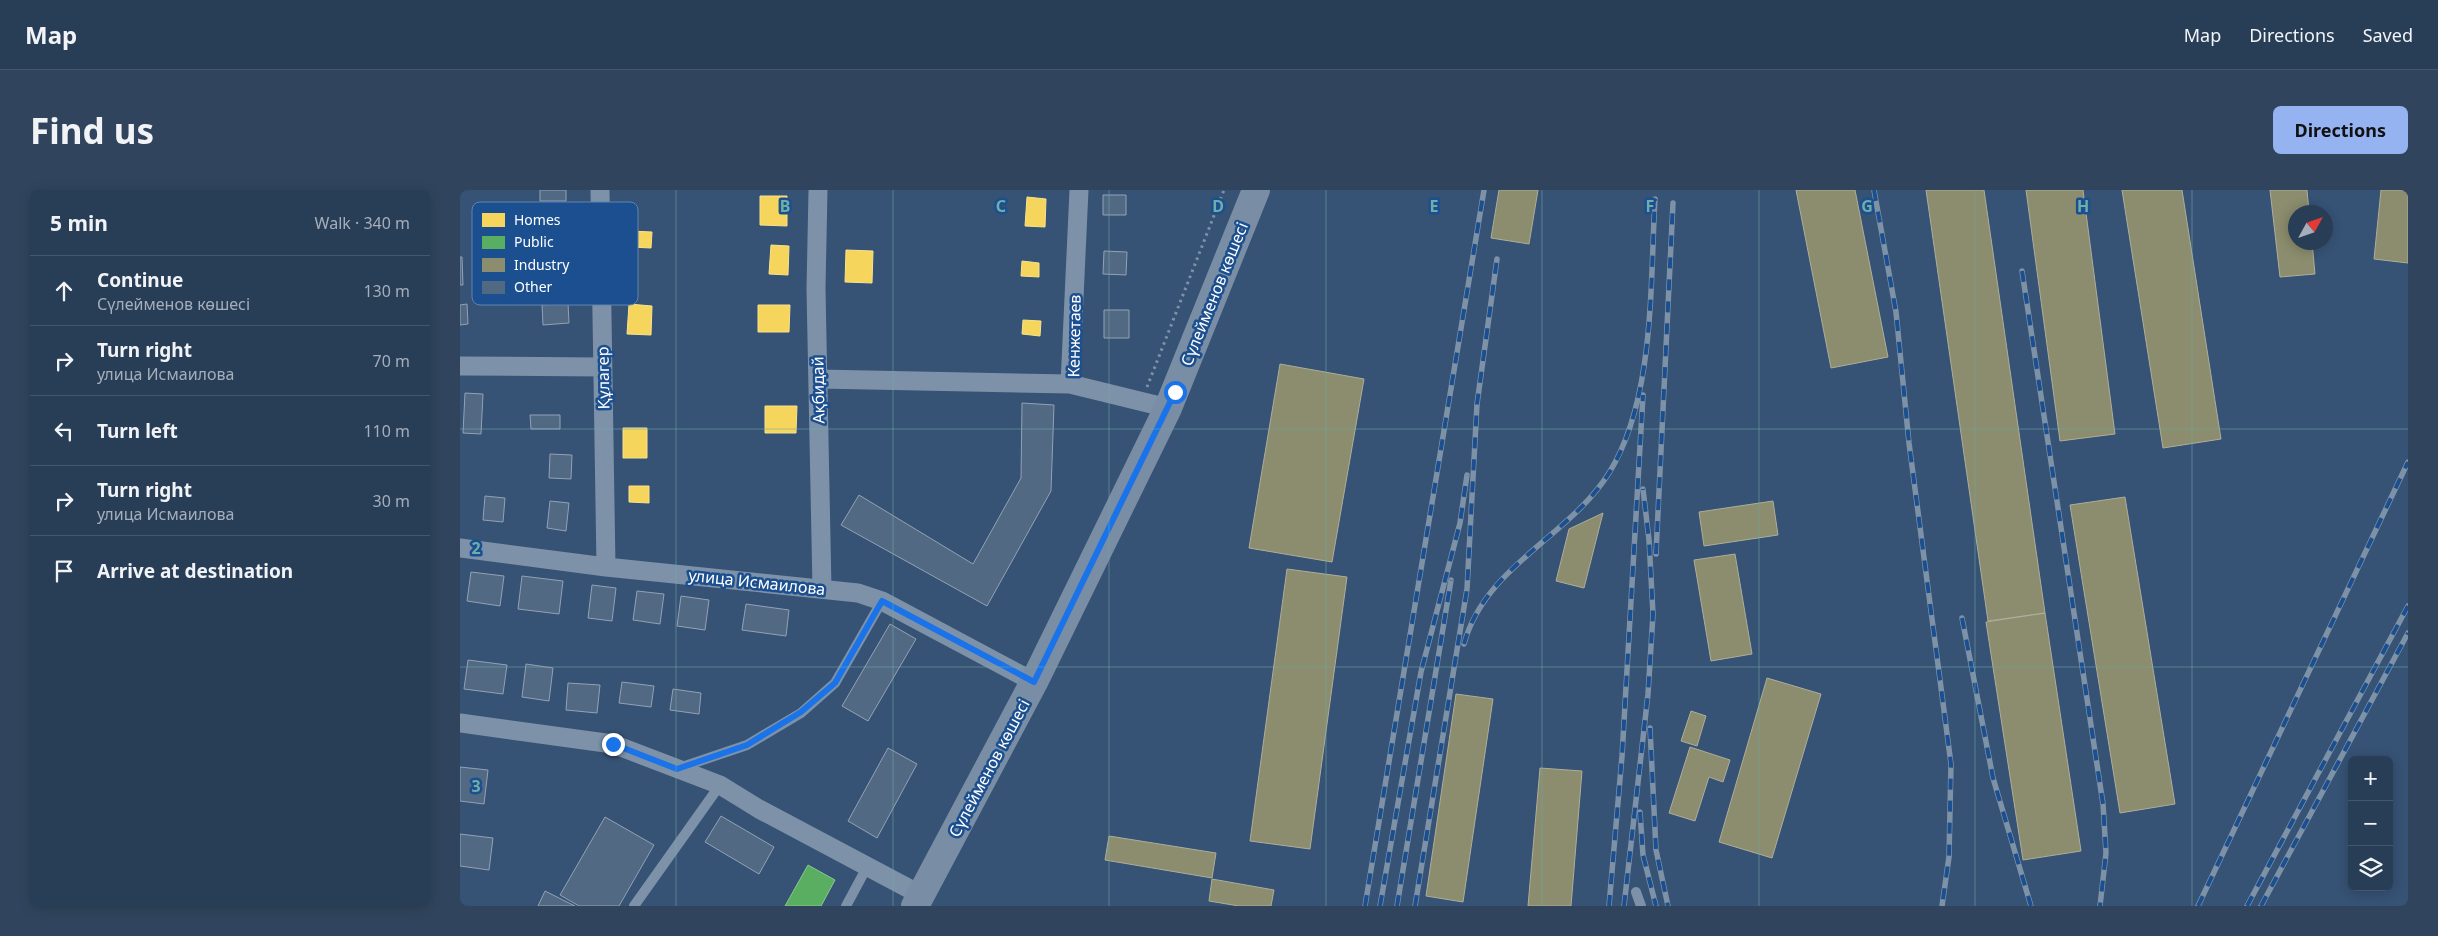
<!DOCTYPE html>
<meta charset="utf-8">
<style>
body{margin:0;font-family:"Noto Sans",sans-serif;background:#30455d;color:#f1f3f6}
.controls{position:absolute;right:15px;bottom:15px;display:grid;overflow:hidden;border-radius:8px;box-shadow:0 2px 12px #0003}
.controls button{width:45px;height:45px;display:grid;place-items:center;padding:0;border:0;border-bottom:1px solid #44576d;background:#283e57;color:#f1f3f6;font:25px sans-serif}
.compass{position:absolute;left:1828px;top:15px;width:45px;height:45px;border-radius:50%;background:#283e57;box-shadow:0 2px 12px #0003;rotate:50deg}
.stop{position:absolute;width:15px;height:15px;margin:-11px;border:4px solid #1a73e8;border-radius:50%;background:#fff}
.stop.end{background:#1a73e8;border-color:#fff;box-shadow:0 1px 5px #0008}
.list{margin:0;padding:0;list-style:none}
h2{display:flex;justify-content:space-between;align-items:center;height:65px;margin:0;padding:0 20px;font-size:21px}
h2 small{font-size:16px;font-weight:400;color:#a5aeba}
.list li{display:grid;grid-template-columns:32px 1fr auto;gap:15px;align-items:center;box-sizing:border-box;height:70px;padding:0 20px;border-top:1px solid #44576d}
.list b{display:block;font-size:19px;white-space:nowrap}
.list p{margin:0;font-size:16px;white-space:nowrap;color:#a5aeba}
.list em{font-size:16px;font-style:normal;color:#a5aeba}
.icon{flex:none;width:28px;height:28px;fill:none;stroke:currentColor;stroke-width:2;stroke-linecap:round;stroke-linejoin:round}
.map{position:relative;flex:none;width:1948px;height:716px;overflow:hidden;border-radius:8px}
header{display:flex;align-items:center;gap:30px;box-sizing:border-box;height:70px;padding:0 25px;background:#283e57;border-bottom:1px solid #44576d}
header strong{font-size:24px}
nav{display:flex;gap:28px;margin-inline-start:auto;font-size:18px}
.intro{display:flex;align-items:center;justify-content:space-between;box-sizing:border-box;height:120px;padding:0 30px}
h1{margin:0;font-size:35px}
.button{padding:12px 22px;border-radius:8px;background:#95b2f1;color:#111;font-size:18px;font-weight:700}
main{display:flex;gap:30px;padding:0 30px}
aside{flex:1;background:#283e57;border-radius:8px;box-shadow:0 2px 12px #0003}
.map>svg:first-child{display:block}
</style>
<header>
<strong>Map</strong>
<nav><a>Map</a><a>Directions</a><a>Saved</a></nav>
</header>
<div class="intro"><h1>Find us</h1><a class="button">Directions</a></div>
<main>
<aside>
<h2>5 min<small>Walk · 340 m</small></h2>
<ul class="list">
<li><svg class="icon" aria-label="ahead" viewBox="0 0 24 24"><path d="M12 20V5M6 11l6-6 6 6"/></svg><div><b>Continue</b><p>Сүлейменов көшесі</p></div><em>130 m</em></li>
<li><svg class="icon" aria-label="right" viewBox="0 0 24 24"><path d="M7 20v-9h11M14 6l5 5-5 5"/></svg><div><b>Turn right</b><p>улица Исмаилова</p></div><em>70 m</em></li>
<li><svg class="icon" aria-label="left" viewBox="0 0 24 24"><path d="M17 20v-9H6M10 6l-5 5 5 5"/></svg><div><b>Turn left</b></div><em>110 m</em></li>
<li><svg class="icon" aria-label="right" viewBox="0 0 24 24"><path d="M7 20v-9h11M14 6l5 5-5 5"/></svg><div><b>Turn right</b><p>улица Исмаилова</p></div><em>30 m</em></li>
<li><svg class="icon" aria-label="arrive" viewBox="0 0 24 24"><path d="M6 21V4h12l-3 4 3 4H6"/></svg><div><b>Arrive at destination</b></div></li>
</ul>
</aside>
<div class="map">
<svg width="1948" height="716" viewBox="0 0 1948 716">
<rect width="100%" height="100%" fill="#365274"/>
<path fill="#f6d55c" stroke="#f9e28d" d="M300,6H327V36L300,35Z
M567,7L586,9L585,37L565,36Z
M171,41L192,42L191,58L170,57Z
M311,55L329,56L328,85L309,84Z
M386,60L413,61L412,93L385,92Z
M562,71L579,73V87L561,86Z
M169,114L192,116L191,145L167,144Z
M298,115H330L329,142H298Z
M563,130L581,131L580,146L562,144Z
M305,216H337L336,243H305Z
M163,238H187V268H163Z
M169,296H189V313L169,312Z"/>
<path fill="#5aae61" stroke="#8cc690" d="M348,675L375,690L361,716H325Z"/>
<path fill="#8c8c6e" stroke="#aeae9a" d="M1039,0H1078L1069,54L1031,48Z
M1336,0H1395L1428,167L1371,178Z
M1466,0H1524L1585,423L1528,431Z
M1566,0H1623L1655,244L1600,251Z
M1662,0H1722L1761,249L1703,258Z
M1810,0H1847L1849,22H1836V52H1852L1855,84L1820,87Z
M1921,0H1948V73L1914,69Z
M820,174L904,189L872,372L789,358Z
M1665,307L1715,614L1660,623L1610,315Z
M1313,311L1318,345L1244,356L1239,322Z
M1143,323L1124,398L1096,391L1109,339Z
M1275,364L1292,464L1251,471L1234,370Z
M827,379L887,387L850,659L790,651Z
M1585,423L1621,661L1563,670L1526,432Z
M1307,488L1361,504L1312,668L1259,652Z
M996,504L1033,509L1003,712L966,706Z
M1231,521L1246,526L1237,556L1221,551Z
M1230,557L1270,570L1263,592L1249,587L1235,631L1209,623Z
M1080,578L1122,581L1111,716H1068Z
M649,646L756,663L752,688L645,670Z
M752,689L814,700L811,716H779L749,711Z"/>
<path fill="#526984" stroke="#92a2b6" d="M80,0H106V11H80Z
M643,5H666V25H643Z
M644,61L667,62L666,85L643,84Z
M0,67H2L3,95H0Z
M108,113L109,133L83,135L82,115Z
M7,114L8,134L0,135V115Z
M644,120H669V148H644Z
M5,203L23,204L21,244L3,243Z
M562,213L594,215L591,301L527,416L381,335L399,305L513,374L561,288Z
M70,225H100V239H71Z
M90,264L112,265L111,289L89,288Z
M25,306L45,308L43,332L23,330Z
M90,311L109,313L106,341L87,338Z
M11,382L44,386L40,416L7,411Z
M62,386L103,391L99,424L58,419Z
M132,395L156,398L152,431L128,428Z
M177,401L204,404L200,434L173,430Z
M221,406L249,410L245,440L217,436Z
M286,414L329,420L326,446L282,440Z
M430,434L456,449L408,531L382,516Z
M8,470L47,475L43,504L4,499Z
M66,474L93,478L89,511L62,507Z
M162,492L194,496L191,517L159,513Z
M108,493L140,495L137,523L106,520Z
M213,499L241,503L239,524L210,520Z
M428,558L457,574L417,648L388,631Z
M0,577L28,580L24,614L0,611Z
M261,626L314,657L299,684L245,652Z
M145,627L194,655L159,716H119L100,705Z
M0,644L33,648L29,680L0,676Z
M85,701L115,716H78Z"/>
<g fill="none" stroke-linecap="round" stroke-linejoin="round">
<path stroke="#7d92a8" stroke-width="3" stroke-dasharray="2.5 4" stroke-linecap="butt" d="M687,197L764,0"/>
<path stroke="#7d92a8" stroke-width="10" d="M219,578L287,555L341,523L375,493L422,411
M1176,702L1181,716
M174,716L260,595
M386,716L407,677"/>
<path stroke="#7d92a8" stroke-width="19" d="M140,0L146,377
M358,0L356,99L362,399
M619,0L610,194L708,218
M0,176L142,177
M358,189L610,194
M0,358L146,377L398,403L422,411L574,492
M0,533L153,554L260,595L299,619L461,705"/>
<path stroke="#798da4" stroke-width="28" d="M455,716L574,492L708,218L796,0"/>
<g stroke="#7e92a7" stroke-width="5.5">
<path id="rail" d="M1414,0L1436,122L1449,253L1491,574L1489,667L1482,716
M1562,81L1643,614L1646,663L1640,716
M1196,364L1213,13
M1502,428L1533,588L1571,716
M1004,454C1025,376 1109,347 1149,283C1195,209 1190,94 1195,9
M1190,538L1196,660L1208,716
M1180,622L1183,665L1196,716
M905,716L1024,0
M920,716L961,482L1000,333L1007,285
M937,716L991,390
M955,716L1007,399L1017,214L1037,69
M1149,716L1162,566L1183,205
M1164,716L1188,504L1193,424L1189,350L1183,299
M1738,716L1948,272
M1787,716L1948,416
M1801,716L1948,443"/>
</g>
<use href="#rail" stroke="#1b4f8f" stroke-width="4" stroke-dasharray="11" stroke-linecap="butt"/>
</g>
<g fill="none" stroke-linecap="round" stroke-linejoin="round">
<path stroke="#1a73e8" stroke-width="6" d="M153,554L217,579L287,555L341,522L375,493L422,411L574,492L715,202"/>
</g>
<path fill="none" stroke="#6fada8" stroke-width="1" stroke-opacity="0.55" d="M216,0V716M433,0V716M649,0V716M866,0V716M1082,0V716M1299,0V716M1515,0V716M1732,0V716M0,239H1948M0,477H1948"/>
<g text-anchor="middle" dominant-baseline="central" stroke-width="5" stroke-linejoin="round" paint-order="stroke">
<g font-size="16" fill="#fff" stroke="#1b4f8f">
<text transform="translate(754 104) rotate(-68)">Сүлейменов көшесі</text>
<text transform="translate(614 146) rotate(-89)">Кенжетаев</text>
<text transform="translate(143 188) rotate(-91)">Құлагер</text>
<text transform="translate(358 200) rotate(-91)">Ақбидай</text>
<text transform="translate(297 392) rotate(6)">улица Исмаилова</text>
<text transform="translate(529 578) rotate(-62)">Сүлейменов көшесі</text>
</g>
</g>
<rect x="12" y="12" width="166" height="103" rx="8" fill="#1b4f8f" stroke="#5f84b1" stroke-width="1"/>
<rect x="22" y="23" width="23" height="14" fill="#f6d55c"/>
<rect x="22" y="46" width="23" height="13" fill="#5aae61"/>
<rect x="22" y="68" width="23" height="14" fill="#8c8c6e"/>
<rect x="22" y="91" width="23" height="13" fill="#526984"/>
<g font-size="14" fill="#fff">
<text x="54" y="35">Homes</text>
<text x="54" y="57">Public</text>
<text x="54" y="80">Industry</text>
<text x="54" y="102">Other</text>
</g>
<g font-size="16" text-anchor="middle" font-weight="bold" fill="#6fada8" stroke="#1b4f8f" stroke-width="5" stroke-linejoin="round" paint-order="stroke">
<text x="325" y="22">B</text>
<text x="541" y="22">C</text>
<text x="758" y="22">D</text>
<text x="974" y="22">E</text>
<text x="1190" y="22">F</text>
<text x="1407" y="22">G</text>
<text x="1623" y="22">H</text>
<text x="16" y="364">2</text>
<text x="16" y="602">3</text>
</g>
</svg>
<div class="controls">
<button>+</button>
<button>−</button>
<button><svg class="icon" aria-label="layers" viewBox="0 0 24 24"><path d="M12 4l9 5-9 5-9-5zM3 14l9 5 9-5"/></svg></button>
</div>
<svg class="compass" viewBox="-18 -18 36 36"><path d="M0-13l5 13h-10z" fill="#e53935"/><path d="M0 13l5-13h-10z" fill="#a5aeba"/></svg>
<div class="stop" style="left:715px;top:202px"></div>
<div class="stop end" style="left:153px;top:554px"></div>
</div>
</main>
